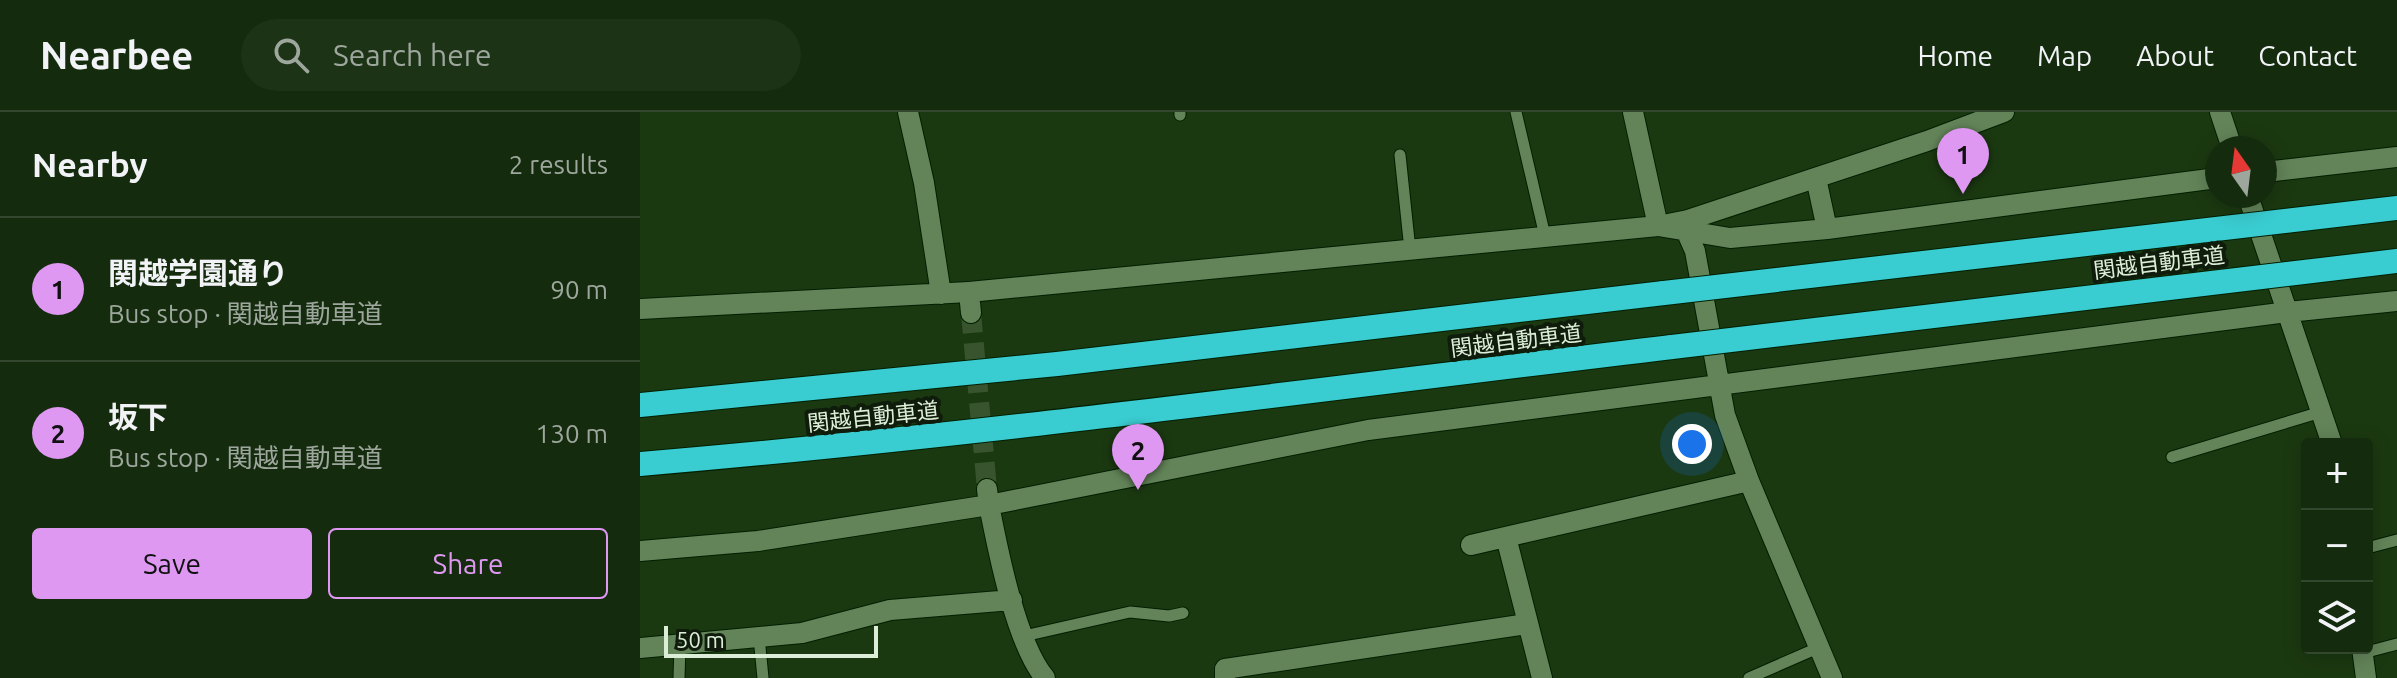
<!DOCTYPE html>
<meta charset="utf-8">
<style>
body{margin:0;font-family:Ubuntu,"Noto Sans JP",sans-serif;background:#1d3316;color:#f1f3f6}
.controls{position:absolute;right:24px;bottom:24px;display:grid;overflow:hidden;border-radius:8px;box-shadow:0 4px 20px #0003}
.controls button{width:72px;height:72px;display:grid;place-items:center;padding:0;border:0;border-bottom:2px solid #33472e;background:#142b0d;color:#f1f3f6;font:40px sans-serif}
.compass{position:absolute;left:1565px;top:24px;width:72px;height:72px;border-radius:50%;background:#142b0d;box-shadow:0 4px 20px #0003;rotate:346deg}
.scale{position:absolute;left:24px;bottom:20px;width:214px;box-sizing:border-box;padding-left:8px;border:4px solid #dceed7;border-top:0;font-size:22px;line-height:28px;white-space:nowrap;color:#dceed7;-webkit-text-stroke:6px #0f1c0b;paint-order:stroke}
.you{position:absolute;left:1052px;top:332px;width:28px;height:28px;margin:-20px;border:6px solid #fff;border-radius:50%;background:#1a73e8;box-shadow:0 0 0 12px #1a73e833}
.badge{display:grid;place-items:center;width:52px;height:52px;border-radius:50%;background:#de98f2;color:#111;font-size:26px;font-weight:700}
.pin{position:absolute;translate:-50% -66px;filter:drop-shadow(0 2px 4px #0008)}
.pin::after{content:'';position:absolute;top:42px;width:28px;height:24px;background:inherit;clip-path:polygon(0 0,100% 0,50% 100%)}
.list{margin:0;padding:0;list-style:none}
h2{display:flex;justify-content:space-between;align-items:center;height:104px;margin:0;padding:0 32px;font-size:34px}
h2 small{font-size:26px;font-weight:400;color:#9da79d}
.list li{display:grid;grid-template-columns:52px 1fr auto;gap:24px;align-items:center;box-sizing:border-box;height:144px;padding:0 32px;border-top:2px solid #33472e}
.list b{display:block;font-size:30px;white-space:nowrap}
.list p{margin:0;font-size:26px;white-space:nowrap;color:#9da79d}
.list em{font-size:26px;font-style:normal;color:#9da79d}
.actions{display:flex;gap:16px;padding:24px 32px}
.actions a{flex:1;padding:18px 0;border:2px solid #de98f2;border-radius:8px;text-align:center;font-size:28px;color:#de98f2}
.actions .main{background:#de98f2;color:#111}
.icon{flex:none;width:44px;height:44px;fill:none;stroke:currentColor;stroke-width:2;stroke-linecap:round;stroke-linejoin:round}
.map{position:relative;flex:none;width:1757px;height:566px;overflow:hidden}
header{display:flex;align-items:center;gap:48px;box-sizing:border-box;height:112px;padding:0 40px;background:#142b0d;border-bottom:2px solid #33472e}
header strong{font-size:38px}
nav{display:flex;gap:44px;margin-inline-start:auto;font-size:28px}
.search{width:560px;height:72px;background:#1d3316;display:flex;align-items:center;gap:20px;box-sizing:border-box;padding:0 28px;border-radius:44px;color:#9da79d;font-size:30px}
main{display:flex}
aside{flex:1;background:#142b0d}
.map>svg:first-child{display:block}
</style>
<header>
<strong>Nearbee</strong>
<div class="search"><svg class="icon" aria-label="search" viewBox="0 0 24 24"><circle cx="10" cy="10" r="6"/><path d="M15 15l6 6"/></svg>Search here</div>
<nav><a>Home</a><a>Map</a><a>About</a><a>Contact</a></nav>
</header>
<main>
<aside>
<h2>Nearby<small>2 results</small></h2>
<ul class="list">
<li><span class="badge">1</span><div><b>関越学園通り</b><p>Bus stop · 関越自動車道</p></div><em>90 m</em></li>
<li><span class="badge">2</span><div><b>坂下</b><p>Bus stop · 関越自動車道</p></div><em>130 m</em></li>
</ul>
<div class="actions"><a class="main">Save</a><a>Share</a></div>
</aside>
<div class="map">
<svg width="1757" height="566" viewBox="0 0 1757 566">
<rect width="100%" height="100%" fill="#1b3911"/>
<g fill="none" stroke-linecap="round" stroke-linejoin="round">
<path stroke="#38542f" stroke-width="20" stroke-dasharray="20 10" stroke-linecap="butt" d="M331,201L347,377"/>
<g stroke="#021f00" stroke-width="13">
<path id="lane" d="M876,0L905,124
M540,3V0
M760,43L770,138
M1532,345L1681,300
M1727,436L1757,428
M384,524L490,500L529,504L543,501
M119,525L123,566
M1723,541L1757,532
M39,566L40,533
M1109,566L1180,535"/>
</g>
<g stroke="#021f00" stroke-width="22">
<path id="street" d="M268,0L284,71L301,182
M993,0L1018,114L1090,126L1187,117L1577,66
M1580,0L1592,36
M1625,60L1757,45
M1176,66L1187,117
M1608,84L1692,332
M1047,121L1055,139L1085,303L1109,369L1192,566
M0,197L329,180
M866,425L902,566
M831,433L1109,369
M0,536L162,521L250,498L372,488
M1722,536L1726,566
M405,566C376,531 358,439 349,393L728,318L1648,200L1757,189
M585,566V557L887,512"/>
</g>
<g stroke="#021f00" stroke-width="22">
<path id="secondary" d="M331,201L329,180L1018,114L1048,108L1287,29L1364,0
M0,439L118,429L349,393L347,377"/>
</g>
<g stroke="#021f00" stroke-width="26">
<path id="highway" d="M0,293L417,252L1024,181
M0,352C345,323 688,276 1032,235"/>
</g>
<use href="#lane" stroke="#638459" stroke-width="11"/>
<use href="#street" stroke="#638459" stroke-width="20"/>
<use href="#secondary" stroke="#638459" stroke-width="20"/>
<use href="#highway" stroke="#39ccd1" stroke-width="24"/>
<g stroke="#021f00" stroke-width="26" stroke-linecap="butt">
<path id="highway-bridge" d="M1024,181L1757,96
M1032,235L1757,149"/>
</g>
<use href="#highway-bridge" stroke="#39ccd1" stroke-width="24"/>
</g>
<g text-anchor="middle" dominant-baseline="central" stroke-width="8" stroke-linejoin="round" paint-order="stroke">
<g font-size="22" fill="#dceed7" stroke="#0f1c0b">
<text transform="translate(1519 150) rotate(-7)">関越自動車道</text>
<text transform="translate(876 228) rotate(-7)">関越自動車道</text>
<text transform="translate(233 304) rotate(-6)">関越自動車道</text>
</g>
</g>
</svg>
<div class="controls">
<button>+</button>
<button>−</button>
<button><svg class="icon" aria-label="layers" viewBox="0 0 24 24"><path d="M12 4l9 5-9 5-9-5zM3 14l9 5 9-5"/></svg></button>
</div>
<svg class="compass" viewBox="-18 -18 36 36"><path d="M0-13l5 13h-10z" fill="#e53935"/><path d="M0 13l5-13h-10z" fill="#9da79d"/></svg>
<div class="scale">50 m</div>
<div class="you"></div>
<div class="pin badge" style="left:1323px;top:82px">1</div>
<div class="pin badge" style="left:498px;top:378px">2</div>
</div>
</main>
